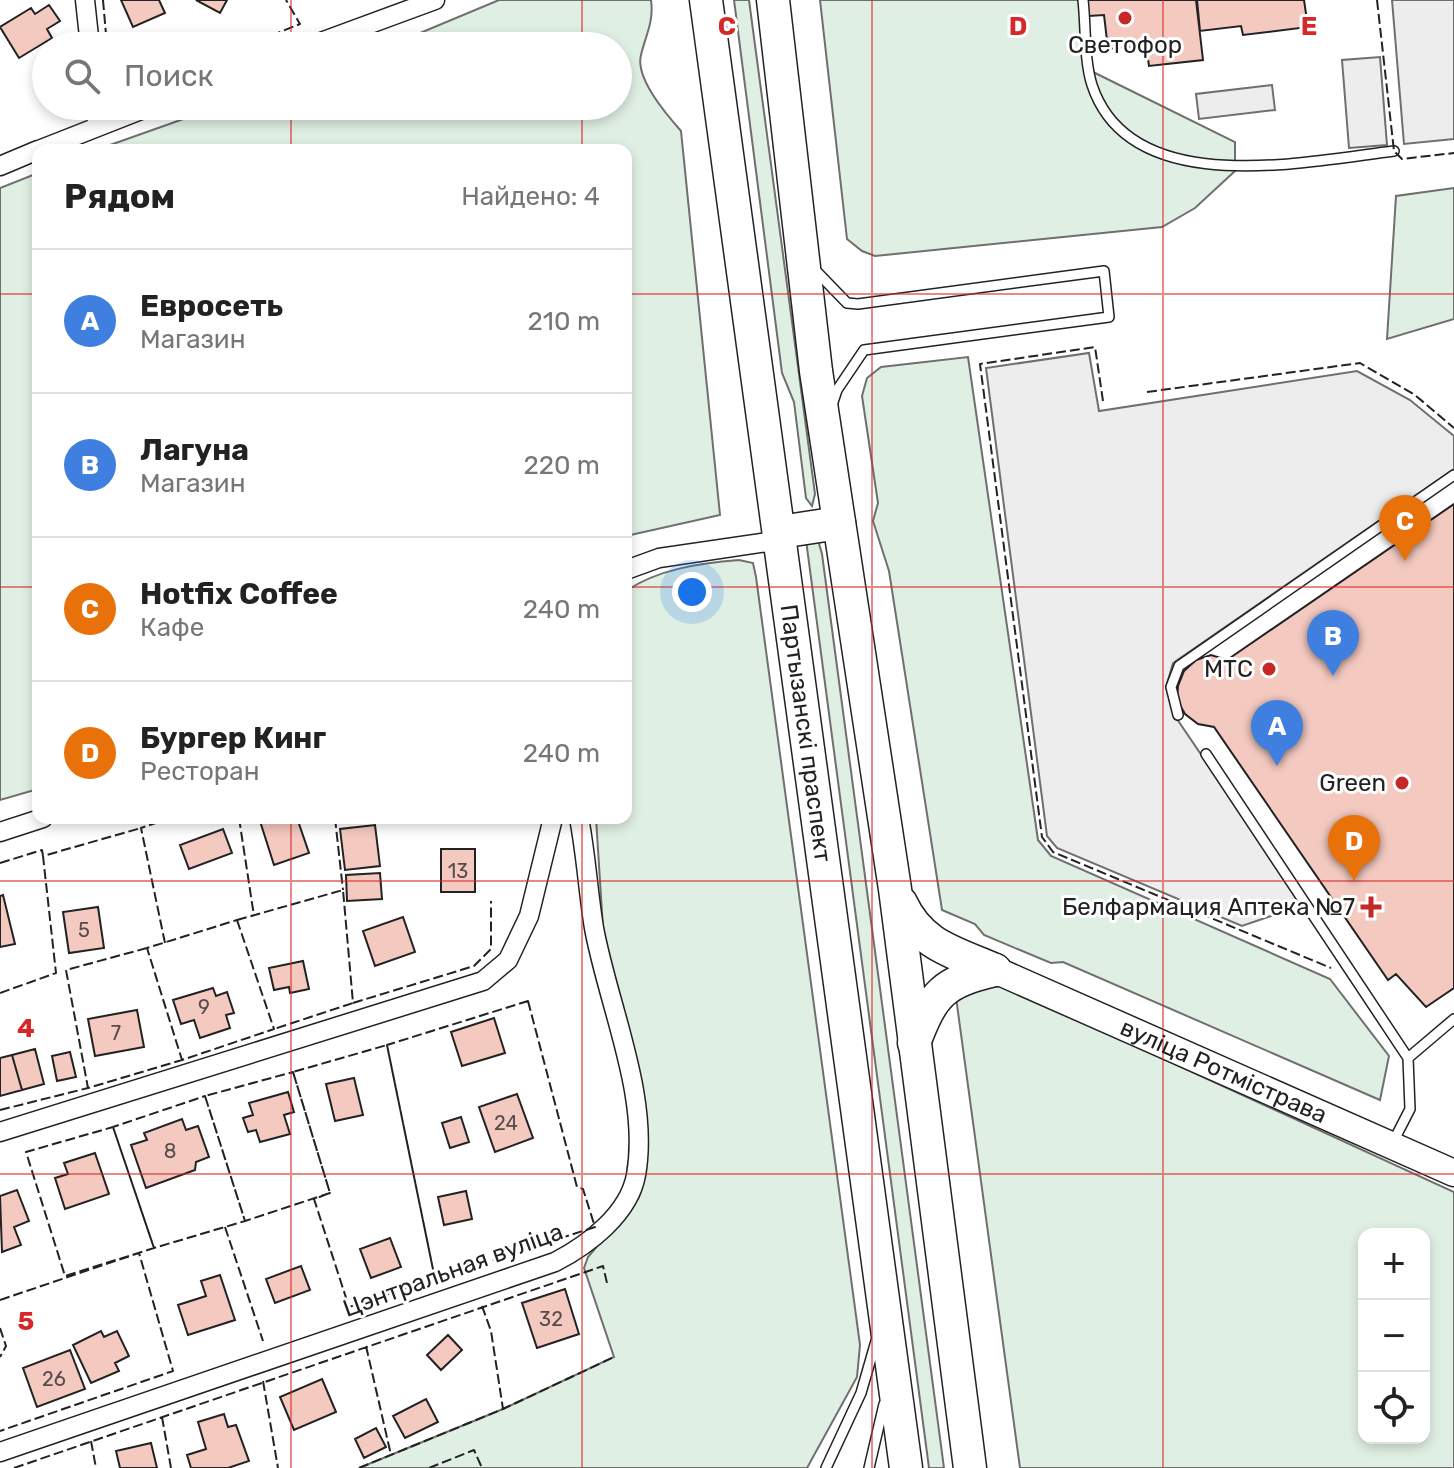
<!DOCTYPE html>
<html lang="ru">
<meta charset="utf-8">
<style>
body{margin:0;font-family:Rubik,sans-serif;background:#f6f6f6;color:#222}
.controls{position:absolute;right:24px;bottom:24px;display:grid;overflow:hidden;border-radius:16px;box-shadow:0 4px 12px #0003}
.controls button{width:72px;height:72px;display:grid;place-items:center;padding:0;border:0;border-bottom:2px solid #e0e0e0;background:#fff;color:#222;font:40px sans-serif}
.you{position:absolute;left:692px;top:592px;width:28px;height:28px;margin:-20px;border:6px solid #fff;border-radius:50%;background:#1a73e8;box-shadow:0 0 0 12px #1a73e833}
.badge{display:grid;place-items:center;width:52px;height:52px;border-radius:50%;background:#c62828;color:#fff;font-size:26px;font-weight:700}
.pin{position:absolute;translate:-50% -66px;filter:drop-shadow(0 2px 4px #0008)}
.pin::after{content:'';position:absolute;top:42px;width:28px;height:24px;background:inherit;clip-path:polygon(0 0,100% 0,50% 100%)}
.list{margin:0;padding:0;list-style:none}
h2{display:flex;justify-content:space-between;align-items:center;height:104px;margin:0;padding:0 32px;font-size:34px}
h2 small{font-size:26px;font-weight:400;color:#767676}
.list li{display:grid;grid-template-columns:52px 1fr auto;gap:24px;align-items:center;box-sizing:border-box;height:144px;padding:0 32px;border-top:2px solid #e0e0e0}
.list b{display:block;font-size:30px;white-space:nowrap}
.list p{margin:0;font-size:26px;white-space:nowrap;color:#767676}
.list em{font-size:26px;font-style:normal;color:#767676}
.icon{flex:none;width:44px;height:44px;fill:none;stroke:currentColor;stroke-width:2;stroke-linecap:round;stroke-linejoin:round}
.map{position:relative;flex:none;width:1454px;height:1468px;overflow:hidden}
.search{position:absolute;background:#fff;box-shadow:0 4px 12px #0003;left:32px;top:32px;width:600px;height:88px;display:flex;align-items:center;gap:20px;box-sizing:border-box;padding:0 28px;border-radius:44px;color:#767676;font-size:30px}
.panel{position:absolute;background:#fff;box-shadow:0 4px 12px #0003;left:32px;top:144px;width:600px;height:680px;border-radius:16px}
.map>svg:first-child{display:block}
</style>
<div class="map">
<svg width="1454" height="1468" viewBox="0 0 1454 1468">
<rect width="100%" height="100%" fill="#fff"/>
<path fill="#e0efe3" stroke="#6f6f6f" stroke-width="2" fill-rule="evenodd" d="M499,0H651C654,22 646,34 641,55C635,78 666,114 681,131L720,515L626,536V150H96L220,106H618V46H389Z
M734,0H749L815,494L812,506L806,498L794,402L782,373Z
M820,0H1082L1089,70L1235,142V171L1195,208L1162,227L875,256L862,251L847,239Z
M38,173V789L0,800V188Z
M1454,188V319L1387,339L1396,196Z
M968,357L1038,840L1051,856L1330,979L1389,1056L1380,1100L1063,962L1051,963L984,935L975,924L942,910L889,571L873,521L878,503L862,396L867,378L881,367Z
M806,540H818L822,554L944,1468H929Z
M739,560L753,563L756,577L860,1345L857,1377L807,1468H359L503,1409L614,1357L584,1268L588,1257L639,1197L646,1172L643,1112L603,928L596,818H626V591C658,569 701,563 739,560Z
M1000,984L1454,1192V1468H1020L955,990ZM1364,1234H1424V1438H1364Z"/>
<path fill="#ededed" stroke="#6f6f6f" stroke-width="2" d="M1392,0H1454V139L1404,144Z
M1380,57L1387,145L1349,148L1342,60Z
M1272,85L1275,110L1199,119L1196,94Z
M1089,353L1099,411L1357,371L1410,400L1454,436V469L1173,663L1167,684L1177,719L1303,905L1242,926L1057,848L1047,836L986,368Z"/>
<path fill="#f3c9c0" stroke="#222" stroke-width="2" d="M121,0H159L165,13L133,27Z
M196,0H227L220,13Z
M1087,0H1196L1203,60L1149,66L1146,45L1108,49L1104,15L1089,16Z
M1197,0H1304L1308,27L1243,35L1241,26L1200,31Z
M49,5L60,21L47,29L52,38L19,58L0,27L31,8L35,14Z
M1454,504V988L1426,1007L1396,974L1388,980L1214,727L1198,724L1185,714L1177,700L1178,686L1184,671L1196,660L1211,655L1227,660Z
M259,818H297L309,853L274,865Z
M375,825L380,866L345,870L340,829Z
M223,829L232,853L189,869L180,845Z
M441,849H475V892H441Z
M380,873L382,899L347,901L346,875Z
M3,895L15,944L0,947V896Z
M98,907L104,948L69,953L63,912Z
M403,917L415,952L375,966L363,931Z
M303,961L309,989L290,993L289,987L274,990L269,968Z
M213,988L216,996L227,992L234,1013L226,1015L230,1028L200,1038L194,1020L181,1024L173,1000Z
M137,1010L144,1047L95,1056L88,1019Z
M494,1018L505,1053L462,1066L451,1032Z
M35,1049L44,1084L22,1090L12,1055Z
M70,1052L76,1077L57,1081L52,1056Z
M12,1055L22,1090L0,1096V1058Z
M354,1078L363,1115L335,1121L326,1084Z
M288,1092L294,1112L284,1115L290,1134L260,1142L256,1130L248,1132L243,1118L253,1115L249,1103Z
M517,1094L533,1138L495,1152L479,1107Z
M461,1117L469,1142L450,1148L442,1123Z
M182,1119L186,1130L198,1126L209,1157L196,1162L195,1170L146,1188L131,1145L147,1140L144,1133Z
M95,1153L109,1194L65,1209L55,1178L68,1174L64,1163Z
M17,1190L29,1221L14,1227L21,1245L2,1252L0,1196Z
M466,1191L472,1219L444,1225L438,1197Z
M390,1238L401,1267L371,1278L360,1249Z
M301,1266L310,1290L275,1303L266,1279Z
M220,1275L235,1320L188,1335L178,1305L206,1296L201,1281Z
M565,1289L579,1334L537,1348L522,1303Z
M101,1331L104,1337L117,1331L129,1356L115,1363L119,1371L91,1383L73,1345Z
M448,1335L462,1350L441,1370L427,1355Z
M70,1350L85,1389L37,1407L23,1368Z
M322,1379L336,1412L294,1430L280,1397Z
M426,1399L438,1422L405,1438L393,1416Z
M224,1414L228,1427L236,1425L249,1461L228,1468H191L187,1455L206,1449L198,1422Z
M376,1428L386,1447L364,1458L355,1439Z
M151,1443L157,1468H120L116,1451Z"/>
<g fill="none" stroke-linecap="round" stroke-linejoin="round">
<g stroke="#222" stroke-width="12">
<path id="lane" d="M1083,0C1086,26 1084,60 1092,85C1130,200 1304,162 1394,151
M816,271L847,303L858,304L1104,271L1109,317L864,350L837,390L832,405
M1178,715L1171,687L1179,666L1454,475
M1206,754L1408,1058L1410,1109L1392,1144
M1408,1058L1454,1019
M826,1468L861,1393L876,1341
M869,1468L884,1404"/>
</g>
<g stroke="#222" stroke-width="21">
<path id="street" d="M85,0L90,46
M310,46L435,0
M96,106L97,126
M39,150L151,106
M0,166L38,150
M626,570L659,558L781,540
M0,832L43,818
M0,1132L483,981L508,960L529,916L553,818
M0,1452L555,1262C588,1245 629,1214 636,1175C650,1096 608,1005 594,928C588,891 586,854 579,818"/>
</g>
<g stroke="#222" stroke-width="29">
<g id="secondary">
<path id="s1" d="M995,970L1454,1173"/>
</g>
</g>
<g stroke="#222" stroke-width="35">
<g id="highway">
<path id="s2" d="M706,0L906,1468"/>
<path d="M773,0L816,371L895,889L970,1468"/>
<path d="M780,532L839,523"/>
<path d="M901,903C921,946 954,952 995,970"/>
<path d="M914,1043C933,993 943,982 995,970"/>
</g>
</g>
<use href="#lane" stroke="#fff" stroke-width="9"/>
<use href="#street" stroke="#fff" stroke-width="18"/>
<use href="#secondary" stroke="#fff" stroke-width="26"/>
<use href="#highway" stroke="#fff" stroke-width="32"/>
<path stroke="#222" stroke-width="2" stroke-dasharray="10 4" stroke-linecap="butt" d="M103,0L107,46
M1377,0L1394,151L1402,159L1454,153
M245,46L300,24L286,0
M1147,392L1360,363L1415,395L1454,428
M1103,401L1095,347L980,364L1042,837L1053,852L1331,968
M239,818L254,916
M335,818L343,890
M0,863L42,850L43,856
M237,920L274,1029L182,1060L147,948Z
M237,920L343,890L353,1003L274,1029
M165,943L141,828L171,818
M147,948L66,970L88,1088L182,1060
M0,993L56,973L43,856L141,828
M528,1001L577,1187L583,1189L595,1227L435,1279L387,1045Z
M353,1003L474,966L491,949V901
M387,1045L435,1279L349,1307L314,1199L330,1193L293,1072Z
M293,1072L330,1193L245,1221L205,1096Z
M205,1096L245,1221L154,1248L113,1127Z
M0,1110L88,1088
M113,1127L154,1248L65,1276L26,1152Z
M225,1227L263,1341
M0,1300L139,1253L173,1371L0,1431
M482,1306L491,1331L503,1409
M0,1328L6,1346L0,1357
M366,1346L391,1455
M263,1381L278,1468
M162,1417L171,1468
M91,1441L96,1468
M14,1468L603,1266L607,1283
M359,1468L503,1409L614,1357
M429,1468L474,1450L482,1468"/>
</g>
<path fill="none" stroke="#d62828" stroke-width="2" stroke-opacity="0.55" d="M291,0V46M582,0V46M872,0V1468M1163,0V1468M291,106V150M582,106V150M0,294H38M626,294H1454M0,587H38M626,587H1454M291,818V1468M582,818V1468M0,881H1454M0,1174H1454"/>
<g fill="#c62828" stroke="#fff" stroke-width="3">
<circle cx="1125" cy="18" r="8"/>
<circle cx="1269" cy="669" r="8"/>
<circle cx="1402" cy="783" r="8"/>
<path d="M1367 895h8v8h8v8h-8v8h-8v-8h-8v-8h8z"/>
</g>
<g text-anchor="middle" dominant-baseline="central" stroke-width="6" stroke-linejoin="round" paint-order="stroke">
<g font-size="20" fill="#564c4a">
<text x="458" y="871">13</text>
<text x="84" y="930">5</text>
<text x="204" y="1007">9</text>
<text x="116" y="1033">7</text>
<text x="506" y="1123">24</text>
<text x="170" y="1151">8</text>
<text x="551" y="1319">32</text>
<text x="54" y="1379">26</text>
</g>
<g font-size="24" fill="#222" stroke="#fff" text-anchor="end">
<text x="1125" y="45" text-anchor="middle">Светофор</text>
<text x="1253" y="669">МТС</text>
<text x="1386" y="783">Green</text>
<text x="1355" y="907">Белфармация Аптека №7</text>
</g>
<g font-size="24" fill="#222" stroke="#fff">
<text stroke="none"><textPath href="#s2" startOffset="740">Партызанскі праспект</textPath></text>
<text stroke="none"><textPath href="#s1" startOffset="250">вуліца Ротмістрава</textPath></text>
<text transform="translate(453 1270) rotate(-20)">Цэнтральная вуліца</text>
</g>
</g>
<g font-size="26" text-anchor="middle" font-weight="bold" fill="#d62828" stroke="#fff" stroke-width="6" stroke-linejoin="round" paint-order="stroke">
<text x="727" y="35">C</text>
<text x="1018" y="35">D</text>
<text x="1309" y="35">E</text>
<text x="26" y="1037">4</text>
<text x="26" y="1330">5</text>
</g>
</svg>
<div class="controls">
<button>+</button>
<button>−</button>
<button><svg class="icon" aria-label="locate" viewBox="0 0 24 24"><circle cx="12" cy="12" r="6"/><path d="M12 2v4M12 18v4M2 12h4M18 12h4"/></svg></button>
</div>
<div class="you"></div>
<div class="pin badge" style="left:1277px;top:766px;background:#3f7fe0">A</div>
<div class="pin badge" style="left:1333px;top:676px;background:#3f7fe0">B</div>
<div class="pin badge" style="left:1405px;top:561px;background:#e8710a">C</div>
<div class="pin badge" style="left:1354px;top:881px;background:#e8710a">D</div>
<div class="search"><svg class="icon" aria-label="search" viewBox="0 0 24 24"><circle cx="10" cy="10" r="6"/><path d="M15 15l6 6"/></svg>Поиск</div>
<section class="panel">
<h2>Рядом<small>Найдено: 4</small></h2>
<ul class="list">
<li><span class="badge" style="background:#3f7fe0">A</span><div><b>Евросеть</b><p>Магазин</p></div><em>210 m</em></li>
<li><span class="badge" style="background:#3f7fe0">B</span><div><b>Лагуна</b><p>Магазин</p></div><em>220 m</em></li>
<li><span class="badge" style="background:#e8710a">C</span><div><b>Hotfix Coffee</b><p>Кафе</p></div><em>240 m</em></li>
<li><span class="badge" style="background:#e8710a">D</span><div><b>Бургер Кинг</b><p>Ресторан</p></div><em>240 m</em></li>
</ul>
</section>
</div>
